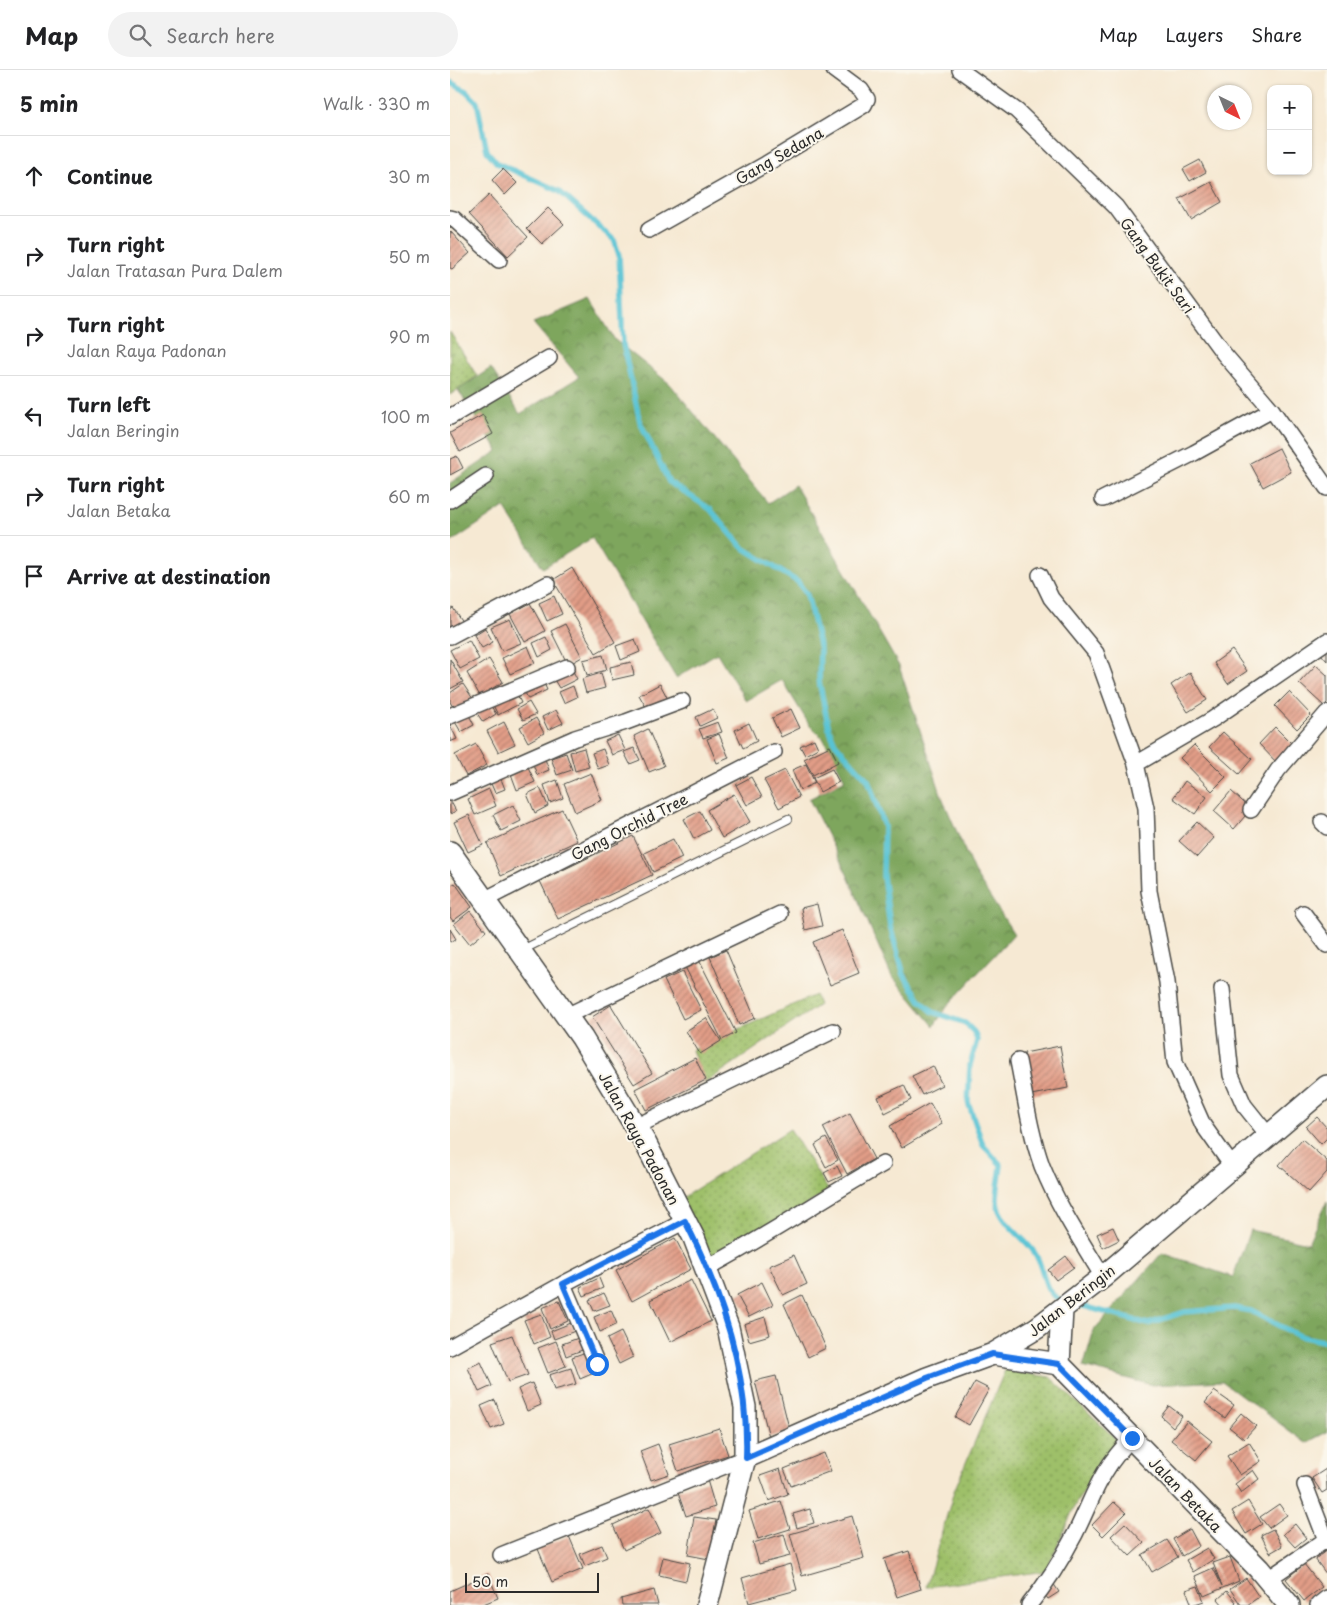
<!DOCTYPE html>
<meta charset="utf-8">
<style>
body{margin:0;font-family:"Playpen Sans",sans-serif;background:#f2f2f2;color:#202124}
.controls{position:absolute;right:15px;top:15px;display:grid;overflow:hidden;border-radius:10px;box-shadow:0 1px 4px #0004}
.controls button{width:45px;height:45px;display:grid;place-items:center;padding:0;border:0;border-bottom:1px solid #e0e0e0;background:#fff;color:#202124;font:25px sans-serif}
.compass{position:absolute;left:757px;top:15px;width:45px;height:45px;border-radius:50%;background:#fff;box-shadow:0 1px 4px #0004;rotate:137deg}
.scale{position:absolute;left:15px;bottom:12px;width:134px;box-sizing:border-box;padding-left:5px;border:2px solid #2b2b2b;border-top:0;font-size:14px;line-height:18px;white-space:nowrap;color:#2b2b2b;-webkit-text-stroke:4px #fbf7ec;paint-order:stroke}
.stop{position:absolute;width:15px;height:15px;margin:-11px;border:4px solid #1a73e8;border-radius:50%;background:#fff}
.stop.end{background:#1a73e8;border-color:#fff;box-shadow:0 1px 5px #0008}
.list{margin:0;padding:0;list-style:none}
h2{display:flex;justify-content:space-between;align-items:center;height:65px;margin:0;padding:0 20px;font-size:21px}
h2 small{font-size:16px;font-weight:400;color:#757577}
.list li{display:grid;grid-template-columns:32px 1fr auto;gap:15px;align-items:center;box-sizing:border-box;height:80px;padding:0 20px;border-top:1px solid #e0e0e0}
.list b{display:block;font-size:19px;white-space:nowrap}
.list p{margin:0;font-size:16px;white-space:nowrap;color:#757577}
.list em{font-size:16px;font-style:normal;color:#757577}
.icon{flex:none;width:28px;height:28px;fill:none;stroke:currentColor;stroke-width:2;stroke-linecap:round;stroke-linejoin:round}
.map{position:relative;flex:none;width:877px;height:1535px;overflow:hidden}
header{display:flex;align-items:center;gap:30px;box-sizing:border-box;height:70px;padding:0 25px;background:#fff;border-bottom:1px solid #e0e0e0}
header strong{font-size:24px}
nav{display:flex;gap:28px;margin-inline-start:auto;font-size:18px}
.search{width:350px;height:45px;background:#f2f2f2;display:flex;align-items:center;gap:12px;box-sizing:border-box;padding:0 18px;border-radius:28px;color:#757577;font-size:19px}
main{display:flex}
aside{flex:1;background:#fff}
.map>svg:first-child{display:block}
</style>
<header>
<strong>Map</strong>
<div class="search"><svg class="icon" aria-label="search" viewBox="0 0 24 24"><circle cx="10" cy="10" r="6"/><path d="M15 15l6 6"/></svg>Search here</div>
<nav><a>Map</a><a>Layers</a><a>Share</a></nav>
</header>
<main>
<aside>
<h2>5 min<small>Walk · 330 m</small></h2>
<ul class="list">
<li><svg class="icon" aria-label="ahead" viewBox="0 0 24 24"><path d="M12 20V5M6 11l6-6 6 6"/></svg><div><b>Continue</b></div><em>30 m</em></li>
<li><svg class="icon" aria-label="right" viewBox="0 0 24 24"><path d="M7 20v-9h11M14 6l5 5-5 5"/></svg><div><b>Turn right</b><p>Jalan Tratasan Pura Dalem</p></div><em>50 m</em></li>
<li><svg class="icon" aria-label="right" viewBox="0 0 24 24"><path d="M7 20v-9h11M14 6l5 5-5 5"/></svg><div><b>Turn right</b><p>Jalan Raya Padonan</p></div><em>90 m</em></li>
<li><svg class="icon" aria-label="left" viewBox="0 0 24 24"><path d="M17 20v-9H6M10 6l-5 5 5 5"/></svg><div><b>Turn left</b><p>Jalan Beringin</p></div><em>100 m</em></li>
<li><svg class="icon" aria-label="right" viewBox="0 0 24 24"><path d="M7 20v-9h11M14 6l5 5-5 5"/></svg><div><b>Turn right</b><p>Jalan Betaka</p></div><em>60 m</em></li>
<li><svg class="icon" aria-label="arrive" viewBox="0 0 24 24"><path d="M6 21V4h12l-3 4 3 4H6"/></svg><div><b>Arrive at destination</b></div></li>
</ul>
</aside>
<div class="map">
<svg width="877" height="1535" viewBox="0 0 877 1535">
<defs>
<pattern id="grass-dots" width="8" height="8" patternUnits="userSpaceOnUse" patternTransform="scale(1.25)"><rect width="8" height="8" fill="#9ec069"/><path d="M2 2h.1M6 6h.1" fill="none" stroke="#819c57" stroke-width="1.8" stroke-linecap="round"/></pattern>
<pattern id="forest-crowns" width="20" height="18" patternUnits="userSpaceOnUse" patternTransform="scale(1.25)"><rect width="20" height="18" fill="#7ea65d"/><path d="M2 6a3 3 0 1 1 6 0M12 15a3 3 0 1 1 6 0" fill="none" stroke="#67874d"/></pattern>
<pattern id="building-hatch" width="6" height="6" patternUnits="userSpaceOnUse" patternTransform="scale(1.25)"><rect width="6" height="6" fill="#e29d87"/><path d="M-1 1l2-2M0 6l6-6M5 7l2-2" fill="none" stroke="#b7806f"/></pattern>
</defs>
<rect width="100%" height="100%" fill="#fbf7ec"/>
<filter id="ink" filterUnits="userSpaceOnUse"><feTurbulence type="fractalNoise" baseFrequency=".02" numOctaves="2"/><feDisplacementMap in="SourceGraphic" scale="10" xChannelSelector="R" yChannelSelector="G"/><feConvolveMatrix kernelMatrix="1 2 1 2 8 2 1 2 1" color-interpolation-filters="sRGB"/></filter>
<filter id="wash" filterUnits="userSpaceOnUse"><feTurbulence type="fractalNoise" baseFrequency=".0096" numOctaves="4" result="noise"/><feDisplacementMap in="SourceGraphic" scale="20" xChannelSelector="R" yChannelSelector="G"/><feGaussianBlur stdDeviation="1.12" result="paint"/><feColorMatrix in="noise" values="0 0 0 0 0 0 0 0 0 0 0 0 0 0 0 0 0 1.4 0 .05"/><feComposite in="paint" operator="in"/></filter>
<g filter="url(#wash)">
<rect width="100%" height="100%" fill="#f6e9d3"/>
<path fill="url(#grass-dots)" stroke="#64764a" d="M0,262L27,306L0,325Z
M365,925L369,935L255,1013L242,980Z
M340,1059L379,1121L256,1196L218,1137Z
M555,1300L600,1307L668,1371L626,1433L596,1501L476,1517L504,1421Z"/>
<path fill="url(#forest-crowns)" stroke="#546844" d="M140,229L165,270L220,314L318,433L345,415L449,596L492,727L524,802L564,864L499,934L484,956L441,905L396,802L359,729L395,710L373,668L360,656L332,610L296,631L267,583L226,608L142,468L93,498L54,437L0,473V413L48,381L8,320L41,298L70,344L129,307L83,253Z
M877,1131V1362L856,1373L772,1311L702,1315L633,1297L644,1260L712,1183L783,1207L800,1160L858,1173Z"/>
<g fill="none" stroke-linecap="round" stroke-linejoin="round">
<path stroke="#59c3d4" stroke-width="5.5" d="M0,12L16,21L27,32L37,81L47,93L109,121L164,170L169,185L173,274L190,352L219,412L260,439L292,477L348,512L357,525L370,579L369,611L379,659L385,673L418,710L434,756L433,806L440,856L454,905L471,931L483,942L515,953L524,962L527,970L520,995L518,1032L533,1075L551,1095C550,1107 545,1126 548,1137C554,1156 574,1167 584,1182C597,1199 589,1224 615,1231
M626,1234L698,1254L734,1242L784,1238L801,1241L849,1266L877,1272"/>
</g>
<g id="blocks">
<path fill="url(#building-hatch)" d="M750,90L756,102L740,111L733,99Z
M53,99L67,113L55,125L42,110Z
M761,112L772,132L741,150L729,129Z
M39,125L78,167L58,186L19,144Z
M98,138L114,154L92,174L77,159Z
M0,161L20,183L2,199L0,198Z
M33,345L43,364L10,382L0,363Z
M829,378L841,402L813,417L800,393Z
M7,386L13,398L0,405V389Z
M122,498L165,572L146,583L103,510Z
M104,526L112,544L97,551L89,533Z
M80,533L95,561L75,572L60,544Z
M3,538L14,555L0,563V540Z
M60,549L71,573L52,581L41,557Z
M115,554L132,587L118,595L101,561Z
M35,558L43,572L32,578L24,565Z
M96,567L102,580L89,587L83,573Z
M185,569L190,582L171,590L166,576Z
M19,570L29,589L10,599L0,580Z
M78,576L85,593L60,604L52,588Z
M877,578V591L871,584Z
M782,580L797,601L778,614L764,593Z
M153,585L157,600L137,605L133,590Z
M0,589L13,612L0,619Z
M39,589L53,612L30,626L17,603Z
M181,592L184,605L162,610L160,597Z
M866,595L877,605V633L874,636L849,613Z
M122,599L127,609L109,618L103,608Z
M740,602L757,630L738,642L721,615Z
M151,603L155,618L136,623L132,609Z
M92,609L97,620L78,629L73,618Z
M13,614L23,629L5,640L0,632V623Z
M210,614L218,629L197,639L189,625Z
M123,616L127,627L114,633L109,622Z
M66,622L71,633L48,645L42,633Z
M839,622L861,645L847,659L825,636Z
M79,632L86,644L73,650L67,639Z
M39,633L46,644L33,652L26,642Z
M263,639L267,648L250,656L246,647Z
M341,639L350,658L331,667L322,648Z
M106,640L113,653L98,660L92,647Z
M18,643L24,655L11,662L4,650Z
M86,648L94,663L78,672L70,657Z
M54,652L65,674L48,682L37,661Z
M268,652L272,662L253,668L249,659Z
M299,653L307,671L293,678L285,660Z
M0,655L7,669L0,672Z
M825,657L845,677L828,694L809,674Z
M198,659L214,696L199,702L184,666Z
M773,662L802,689L789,704L759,677Z
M269,664L279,688L267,693L257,669Z
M168,665L175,680L162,685L155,671Z
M364,669L368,678L355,685L350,676Z
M26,674L37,695L16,706L5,685Z
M744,675L776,707L762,721L730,688Z
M380,676L388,692L363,705L354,689Z
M134,678L139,697L125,701L120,682Z
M184,678L190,690L180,694L174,682Z
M153,679L159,695L148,699L142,683Z
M116,683L122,700L107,705L101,688Z
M95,689L99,700L87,705L83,694Z
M356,694L365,713L350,720L342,700Z
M78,697L85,712L67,720L61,704Z
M382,699L389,712L370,722L363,708Z
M335,700L349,727L329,738L314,710Z
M141,703L152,730L125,742L114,714Z
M49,704L55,719L45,723L39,709Z
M301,707L312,727L297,735L286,715Z
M107,710L113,728L100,733L94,715Z
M735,711L757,727L745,744L723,728Z
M90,718L98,736L85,743L77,724Z
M39,719L46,736L25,745L18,729Z
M781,721L801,739L784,759L764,741Z
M284,724L300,752L272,768L257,740Z
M0,730L6,741L0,744Z
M63,735L71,751L51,761L43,745Z
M112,739L127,771L51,806L37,773Z
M250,741L260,760L244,769L234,749Z
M19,745L33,775L18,782L4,752Z
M747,752L764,768L747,787L729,771Z
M183,766L202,805L108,849L90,811Z
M223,769L232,788L203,802L194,783Z
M5,813L22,837L3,851L0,847V816Z
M367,834L372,856L355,860L351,838Z
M20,841L36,861L20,874L4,854Z
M0,859L6,869L0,872Z
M392,860L409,903L380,915L363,872Z
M276,880L305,948L289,955L260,887Z
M249,890L286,963L272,970L235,897Z
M232,902L251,940L233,949L214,910Z
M161,935L202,1003L184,1014L142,947Z
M256,948L271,971L250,984L236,961Z
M610,976L618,1018L581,1025L574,983Z
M245,988L256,1010L196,1040L185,1019Z
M483,996L492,1015L472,1025L462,1006Z
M454,1015L461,1030L435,1043L428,1027Z
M480,1033L492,1054L452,1078L440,1056Z
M400,1043L424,1089L397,1104L373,1057Z
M867,1047L877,1058V1068L871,1074L856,1057Z
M376,1068L388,1090L376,1097L365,1075Z
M852,1069L877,1091V1102L859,1122L829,1095Z
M387,1096L392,1106L379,1112L374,1103Z
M663,1157L669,1170L653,1178L647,1164Z
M225,1168L241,1199L182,1231L166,1200Z
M344,1185L357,1214L333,1225L319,1196Z
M616,1186L624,1197L606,1210L598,1200Z
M149,1208L153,1218L134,1226L130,1217Z
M241,1210L261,1251L220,1272L200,1230Z
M312,1212L323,1235L299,1247L287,1225Z
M154,1223L160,1235L144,1241L139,1230Z
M352,1225L376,1278L358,1287L334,1234Z
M109,1231L118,1251L100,1259L92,1238Z
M161,1240L167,1254L150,1262L144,1247Z
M91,1244L100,1267L84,1274L74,1250Z
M315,1247L320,1265L299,1271L294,1254Z
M121,1253L125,1261L104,1269L101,1261Z
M171,1262L183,1287L169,1294L157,1269Z
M62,1265L78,1305L58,1312L42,1272Z
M131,1267L135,1279L116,1286L112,1274Z
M106,1271L116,1296L98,1303L88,1278Z
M136,1282L144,1303L130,1309L122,1287Z
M31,1292L42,1316L29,1322L18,1298Z
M121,1298L126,1314L104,1320L99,1305Z
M326,1306L340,1362L319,1367L305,1311Z
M525,1312L539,1319L519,1355L505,1347Z
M82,1313L91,1335L77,1341L68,1319Z
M764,1321L784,1335L775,1348L755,1333Z
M45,1330L54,1354L41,1359L31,1336Z
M719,1336L732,1346L723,1357L711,1346Z
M791,1343L806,1356L794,1369L779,1357Z
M737,1351L762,1371L746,1390L721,1370Z
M269,1358L278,1385L228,1401L219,1374Z
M799,1372L811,1391L790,1405L777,1386Z
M208,1374L219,1404L201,1410L190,1381Z
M374,1383L381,1401L341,1416L334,1399Z
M330,1399L338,1424L319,1431L310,1406Z
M876,1399L877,1420L872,1423L862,1408Z
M803,1400L809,1409L791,1423L785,1414Z
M257,1410L265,1437L236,1446L227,1420Z
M331,1431L340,1459L308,1469L299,1441Z
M798,1431L812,1454L796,1464L782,1441Z
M664,1432L676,1443L653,1466L642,1455Z
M829,1434L837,1445L819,1458L810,1447Z
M199,1438L211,1463L174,1480L163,1455Z
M360,1439L364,1453L347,1458L343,1444Z
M402,1446L414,1488L352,1506L340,1464Z
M244,1447L266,1450L259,1489L238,1485Z
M675,1453L694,1473L680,1486L661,1466Z
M845,1454L856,1468L845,1477L833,1464Z
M740,1459L749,1476L732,1486L723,1469Z
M823,1459L832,1476L820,1483L811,1465Z
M334,1464L340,1486L309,1494L303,1473Z
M119,1466L133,1499L102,1512L88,1479Z
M717,1470L728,1487L702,1502L692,1485Z
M152,1475L157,1487L135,1496L130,1484Z
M757,1478L764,1489L743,1502L736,1490Z
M877,1480V1505L865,1489Z
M459,1481L471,1519L447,1527L434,1489Z
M213,1487L240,1493L236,1511L209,1505Z
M780,1487L789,1511L754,1526L745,1506L763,1498L772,1516L763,1493Z
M340,1494L347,1520L299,1533L292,1508Z
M854,1494L872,1517L854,1531L836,1509Z
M38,1504L48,1528L31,1535H0V1521Z
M796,1508L809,1527L797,1535H791L780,1519Z
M603,1513L609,1522L598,1529L592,1521Z
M748,1516L754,1531L742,1535L736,1520Z
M204,1520L208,1535H172L171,1529Z
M777,1521L786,1532L783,1535H773L768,1529Z"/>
</g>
</g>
<g filter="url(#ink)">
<use href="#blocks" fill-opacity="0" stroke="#494844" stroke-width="1"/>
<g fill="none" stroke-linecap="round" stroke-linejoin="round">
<g stroke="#494844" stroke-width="10">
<path id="lane" d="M72,880L338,749"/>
</g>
<g stroke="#494844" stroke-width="18">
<path id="street" d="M510,0L567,41L666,137L774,284L822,340L877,418
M0,148L4,149L49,190
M199,160L316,94L414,35L417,29L411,20L384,0
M0,347L99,288
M653,429L744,383L822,340
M0,430L36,406
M590,505L601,528L646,583L686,694L696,738L699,821L717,912L725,992L753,1055L782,1096
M0,566L98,514
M0,646L117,597
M686,694L763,649L877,571
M0,723L125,668L176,652L232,631
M801,740L828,700L877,643
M872,752L877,757
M34,830L324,682
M853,843L877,875
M772,919L781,1005L794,1035L818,1065
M116,946L330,844
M568,991C575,1026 580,1063 592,1096C608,1136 631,1171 653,1207
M185,1057L383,961
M255,1199C316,1167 373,1128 433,1094
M113,1214L147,1294
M0,1277L113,1214L235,1151
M855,1415L876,1470
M51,1485L295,1388
M818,1509L877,1469
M579,1535C597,1513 612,1489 625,1464C645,1424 649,1401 682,1368
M868,1535L877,1528"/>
</g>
<g stroke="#494844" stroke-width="24">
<path id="secondary" d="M0,782L132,968L196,1074L244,1168L278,1257L295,1337V1388L257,1535
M543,1284L609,1294L809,1499L839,1535
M609,1294L612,1240
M295,1388L477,1308L543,1284L587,1258L653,1207L877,1016"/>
</g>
<use href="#lane" stroke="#fff" stroke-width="8"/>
<use href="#street" stroke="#fff" stroke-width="15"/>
<use href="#secondary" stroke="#fff" stroke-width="21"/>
</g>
</g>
<g fill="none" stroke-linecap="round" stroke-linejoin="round" filter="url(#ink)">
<path stroke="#1a73e8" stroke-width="6" d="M147,1294L113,1214L235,1151C272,1223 299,1306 296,1388L477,1308L542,1284L609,1294L682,1368"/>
</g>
<g text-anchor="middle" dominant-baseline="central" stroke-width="4" stroke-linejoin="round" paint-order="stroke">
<g font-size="15" fill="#2b2b2b" stroke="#fbf7ec">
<text transform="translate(329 85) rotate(-30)">Gang Sedana</text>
<text transform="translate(708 195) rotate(54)">Gang Bukit Sari</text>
<text transform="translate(179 756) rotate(-27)">Gang Orchid Tree</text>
<text transform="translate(190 1068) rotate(61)">Jalan Raya Padonan</text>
<text transform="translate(621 1230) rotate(-38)">Jalan Beringin</text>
<text transform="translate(736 1424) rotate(46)">Jalan Betaka</text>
</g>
</g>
</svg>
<div class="controls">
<button>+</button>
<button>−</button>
</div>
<svg class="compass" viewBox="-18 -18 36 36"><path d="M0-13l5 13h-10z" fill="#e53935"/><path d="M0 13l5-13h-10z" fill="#757577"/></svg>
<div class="scale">50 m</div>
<div class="stop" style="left:147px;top:1294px"></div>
<div class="stop end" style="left:682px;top:1368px"></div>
</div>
</main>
